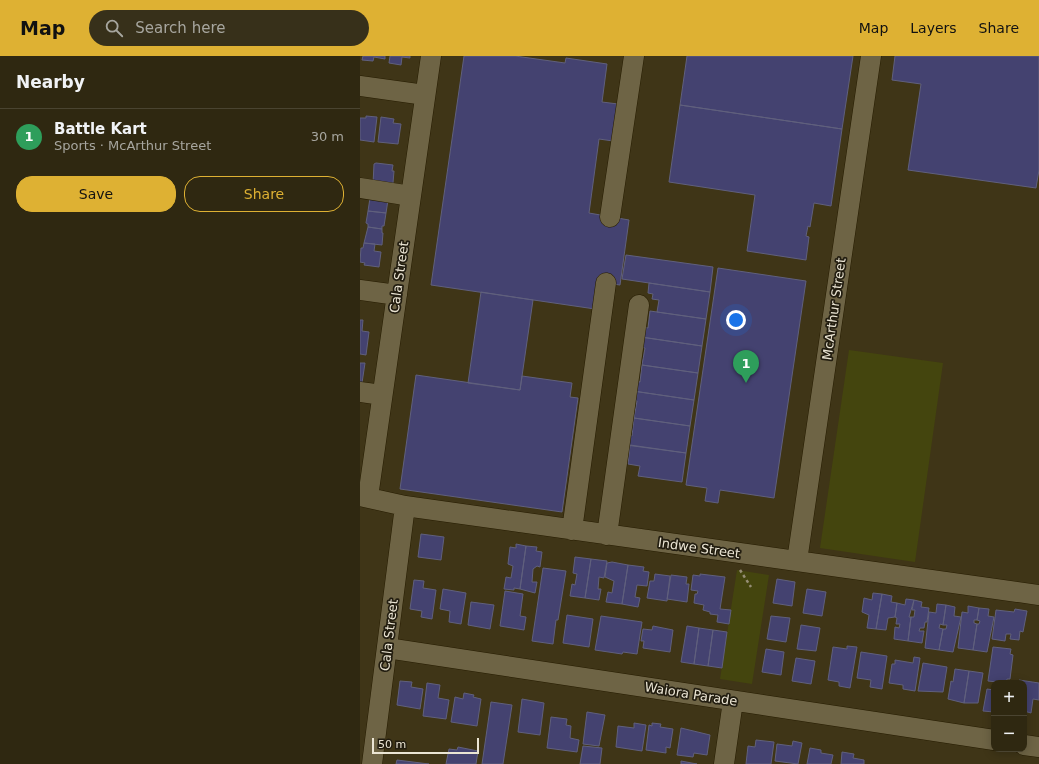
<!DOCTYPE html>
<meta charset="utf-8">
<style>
body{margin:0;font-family:"DejaVu Sans",sans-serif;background:#37301a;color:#f1f3f6}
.controls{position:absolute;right:12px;bottom:12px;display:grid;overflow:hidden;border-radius:8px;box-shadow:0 2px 10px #0003}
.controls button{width:36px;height:36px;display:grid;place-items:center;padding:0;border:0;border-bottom:1px solid #4a4431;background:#2f2811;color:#f1f3f6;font:20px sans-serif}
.scale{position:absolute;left:12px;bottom:10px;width:107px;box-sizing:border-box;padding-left:4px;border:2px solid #ebe5d4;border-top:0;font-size:11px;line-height:14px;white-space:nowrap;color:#ebe5d4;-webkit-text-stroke:3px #221d10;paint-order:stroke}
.you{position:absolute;left:376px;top:264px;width:14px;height:14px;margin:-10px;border:3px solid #fff;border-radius:50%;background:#1a73e8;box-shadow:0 0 0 6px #1a73e833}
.badge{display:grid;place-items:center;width:26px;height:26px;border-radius:50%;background:#deb133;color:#fff;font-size:13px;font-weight:700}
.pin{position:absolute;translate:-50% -33px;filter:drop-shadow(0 1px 2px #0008)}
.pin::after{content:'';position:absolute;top:21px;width:14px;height:12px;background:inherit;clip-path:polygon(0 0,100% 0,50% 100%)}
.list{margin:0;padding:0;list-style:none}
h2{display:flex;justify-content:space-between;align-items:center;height:52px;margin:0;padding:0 16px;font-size:17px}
h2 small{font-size:13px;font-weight:400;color:#a7a69f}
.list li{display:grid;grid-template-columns:26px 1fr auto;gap:12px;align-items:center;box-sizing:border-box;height:56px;padding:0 16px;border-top:1px solid #4a4431}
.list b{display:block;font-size:15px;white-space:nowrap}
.list p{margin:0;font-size:13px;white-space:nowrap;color:#a7a69f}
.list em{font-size:13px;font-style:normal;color:#a7a69f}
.actions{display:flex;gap:8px;padding:12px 16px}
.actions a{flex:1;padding:9px 0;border:1px solid #deb133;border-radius:16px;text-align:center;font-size:14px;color:#deb133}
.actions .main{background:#deb133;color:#111}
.icon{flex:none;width:22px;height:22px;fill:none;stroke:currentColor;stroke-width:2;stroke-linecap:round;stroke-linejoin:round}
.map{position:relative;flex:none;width:679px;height:708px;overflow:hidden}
header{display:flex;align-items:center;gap:24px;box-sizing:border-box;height:56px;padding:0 20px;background:#deb133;color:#111}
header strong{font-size:19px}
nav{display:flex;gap:22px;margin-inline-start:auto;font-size:14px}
.search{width:280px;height:36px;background:#37301a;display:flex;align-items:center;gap:10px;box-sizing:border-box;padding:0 14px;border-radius:22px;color:#a7a69f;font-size:15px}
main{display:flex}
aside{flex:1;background:#2f2811}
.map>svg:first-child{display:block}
</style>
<header>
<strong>Map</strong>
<div class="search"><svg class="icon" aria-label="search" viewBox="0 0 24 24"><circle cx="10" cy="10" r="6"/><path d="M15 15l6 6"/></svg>Search here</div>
<nav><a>Map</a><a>Layers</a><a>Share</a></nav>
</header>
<main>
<aside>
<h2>Nearby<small></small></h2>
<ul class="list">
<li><span class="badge" style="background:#2e9e5b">1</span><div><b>Battle Kart</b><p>Sports · McArthur Street</p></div><em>30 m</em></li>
</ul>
<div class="actions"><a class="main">Save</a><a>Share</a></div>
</aside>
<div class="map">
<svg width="679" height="708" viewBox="0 0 679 708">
<rect width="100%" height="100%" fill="#3f3517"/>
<path fill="#44450e" d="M489,294L583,307L555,506L460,492Z
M377,514L409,519L392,628L360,623Z"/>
<path fill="#444270" stroke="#60607d" d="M3,0H25V3L14,1L13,5L2,4Z
M30,0H50V2L42,1L41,9L29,7Z
M104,0H155L205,7L206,2L247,8L242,46L258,48L253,85L239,83L229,157L269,164L260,229L246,227L235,253L71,229Z
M327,0H493L482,73L320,49Z
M535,0H679V114L676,132L548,114L561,28L532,24Z
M320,49L482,73L471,150L454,147L450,171L448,170L446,180L449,181L446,204L387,195L395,139L309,126Z
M6,60L17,61L14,86L0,84V62H6Z
M21,61L34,63L33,67L41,68L38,88L18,86Z
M16,107L33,109L32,115H34L33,127L13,128L14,108Z
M10,142L28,144L26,157L8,155Z
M8,155L26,157L24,170H22V173L8,171V168L6,167Z
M8,171L22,173V177H23L22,189L4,187Z
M4,187L15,188L14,195L21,196L19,211L4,209L5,207L0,206L1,192H3Z
M266,199L353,211L350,236L262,223Z
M358,212L446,225L414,442L360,434L358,447L345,445L347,432L326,429Z
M289,227L350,236L346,263L297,256L299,244L292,243L293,238L288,237Z
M121,236L173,244L160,334L108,327Z
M290,255L346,263L342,290L281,281L283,271L288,272Z
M0,264H3L2,275L9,276L6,299L0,298Z
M281,281L342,290L338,317L282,309L285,292L280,291Z
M0,307H5L2,327L0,326Z
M282,309L338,317L334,344L273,335L275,325L280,326Z
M56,319L160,334L162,320L212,327L210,341L218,342L202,456L40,433Z
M273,335L334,344L330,370L274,362L277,345H272Z
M274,362L330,370L326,397L266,389L267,379L272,380Z
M270,389L326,397L322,426L278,420L280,410L268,408Z
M61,478L84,481L81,504L58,501Z
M156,488L166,490L160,533L154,532V534L144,533L146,521L151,522L153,510L148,508L150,491L156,492Z
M166,490L177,491L176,495L182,496L180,511L177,510L173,513L172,526H177L175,537L160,533Z
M215,501L231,503L225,542L210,540L212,528L215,529L217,518L213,517Z
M231,503L247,505L244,522L239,521L238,533H241L239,544L225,542Z
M252,506L268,509L262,548L246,546L248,536L252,537L254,525L245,521L247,507Z
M268,509L284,511L283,515L289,516L287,530L277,529L275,541L280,542L278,551L262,548Z
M183,512L206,515L198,564H196L193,588L172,585Z
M295,518L310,520L307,545L287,542L290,525H294Z
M340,518L365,521L360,553L371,554L369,568L357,566L358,559L350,558V556L343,554L344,549L334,547L335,538H337L338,535L331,534L333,519L340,520Z
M311,519L327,521L326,528H329L327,546L307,543Z
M417,523L435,526L432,550L413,547Z
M54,524L64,525L63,532L76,534L72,563L61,561L62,555L50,553Z
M83,533L106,537L101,568L89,566L90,555L80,553Z
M447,533L466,536L462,560L443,557Z
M145,535L163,538L160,560L166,561L164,574L140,570Z
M513,537L522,538L516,573L507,572L509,559L502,556L504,542L512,544Z
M522,538L532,540L531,546L537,547L535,561L528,562L526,574L516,573Z
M546,543L554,544L549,561H551L548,585L534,583L535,571L539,572L540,568H536L537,562L535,561L537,547L545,549Z
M554,544L562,546L561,551L569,552L567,566H565L564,572H560L559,575H564L562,587L548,585L551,561H554L555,554H552Z
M111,546L134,549L130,573L108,569Z
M577,548L586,549L583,569L580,568L579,572L583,573L579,594L565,592L569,556L576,557Z
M586,549L595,551L594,560L601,561L593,596L579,594L583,573H586L587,569H583Z
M608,550L619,552L617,564H614V567L617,568L613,594L598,592L602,556L608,557Z
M619,552L629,553L628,560L634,561L627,596L613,594L617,568H619L620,565L617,564Z
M655,553L667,555L663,576L660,575L659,584L650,583L651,578H646L645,585L632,583L636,554L654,556Z
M207,559L233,563L229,591L203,587Z
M241,560L282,566L277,598L263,596L262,598L235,594Z
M411,560L430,562L426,586L407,583Z
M441,569L460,572L456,595L437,593Z
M293,570L313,574L310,596L283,592L284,585H281L283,573L292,574Z
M327,570L339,572L334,608L321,606Z
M339,572L353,574L348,610L334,608Z
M353,574L367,576L362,612L348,610Z
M487,590L497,591L490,632L479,630V626L468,624L473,591L487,593Z
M633,591L651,593L650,598L653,599L650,623H647L646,627L628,625Z
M406,593L424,596L421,619L402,616Z
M501,596L527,600L522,633L510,631L511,624L497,622Z
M554,601L560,602L555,635L543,633V629L529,627L532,608H535V604L553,607Z
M436,602L455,605L451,628L432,625Z
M563,607L587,611L583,636L558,635Z
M595,613L609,615L604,647L588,643L591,625L593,626Z
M609,615L623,617L618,647H604Z
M659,624L679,627V644L673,643L671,657L664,655V627H658Z
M40,625L52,626L51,631L63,633L60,653L37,649Z
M67,627L80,629L78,642L89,644L86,663L63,660Z
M627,633L634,634V656L623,655Z
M104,637L114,639L113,641L121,643L117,670L91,666L95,641L103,643Z
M162,643L184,647L180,679L158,676Z
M131,646L152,649L143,708H122Z
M227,656L245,659L239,690L223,688Z
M191,661L207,663L206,669L211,670L210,682L219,684L217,696L187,692Z
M274,667L286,669L282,695L256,691L258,670L274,672Z
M292,667L301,668L300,671L313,673L310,692L306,691V697L286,694L289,669L292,670Z
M321,672L350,679L347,699L334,697L333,701L317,699Z
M396,684L414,686L411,708H386L388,690L395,691Z
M433,685L442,687L438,708L415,705L417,688L432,690Z
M223,690L242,692L240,708H220Z
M98,691L118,695L116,708H86L89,693L97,694Z
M450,692L461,694V697L473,699L471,708H447Z
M482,696L494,698L493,702L504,704V708H481Z
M37,704L69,708H36Z
M321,705L337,708H321Z"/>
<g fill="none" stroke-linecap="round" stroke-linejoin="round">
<g stroke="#261c00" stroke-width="21">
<path id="minor" d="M0,30L65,39
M0,132L51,140
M250,161L274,0
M0,234L37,239
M0,336L22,339
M0,440L45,450L679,539
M8,441L71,0
M212,474L246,227
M247,479L279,249
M437,505L511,0
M27,592L634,684
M664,689L679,691
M12,708L45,450
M364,708L373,645"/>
</g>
<path stroke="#968e76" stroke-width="2.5" stroke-dasharray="3 3" stroke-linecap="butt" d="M380,514L391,531"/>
<use href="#minor" stroke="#6e6445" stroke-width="20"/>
</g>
<g text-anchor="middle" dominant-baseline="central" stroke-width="3.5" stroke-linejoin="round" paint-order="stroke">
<g font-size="13" fill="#ebe5d4" stroke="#221d10">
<text transform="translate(39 221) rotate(-82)">Cala Street</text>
<text transform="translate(474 253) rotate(-82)">McArthur Street</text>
<text transform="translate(339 492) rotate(8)">Indwe Street</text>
<text transform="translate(29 579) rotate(-83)">Cala Street</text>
<text transform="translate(331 638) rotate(9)">Waiora Parade</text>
</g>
</g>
</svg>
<div class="controls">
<button>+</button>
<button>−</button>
</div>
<div class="scale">50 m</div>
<div class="you"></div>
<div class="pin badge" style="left:386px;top:327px;background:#2e9e5b">1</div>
</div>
</main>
